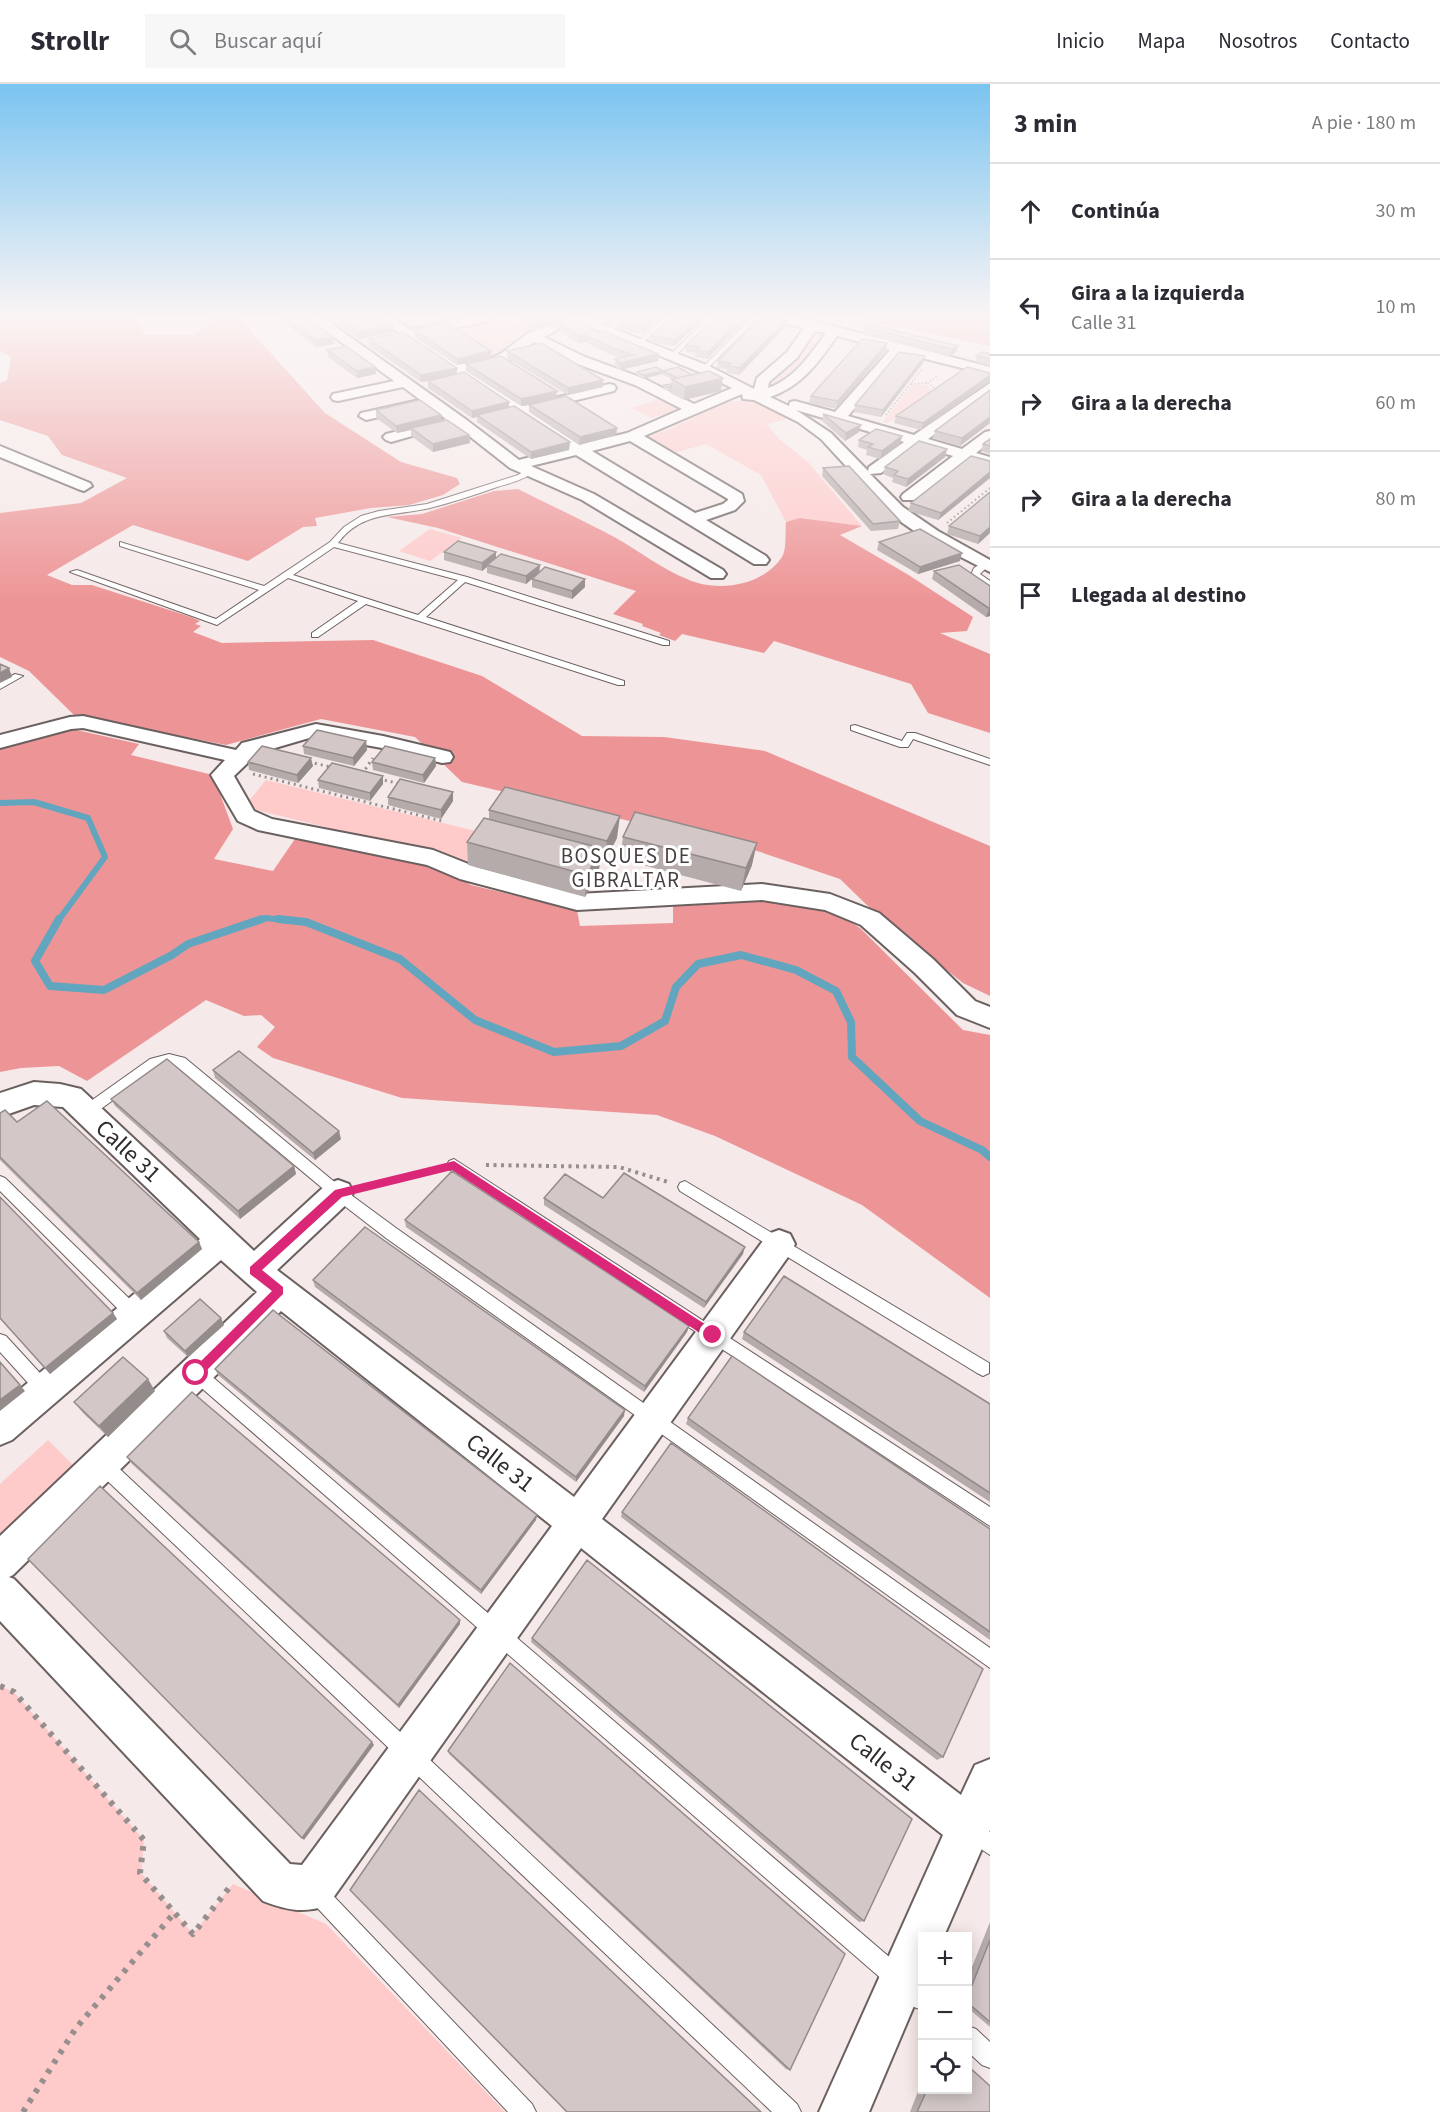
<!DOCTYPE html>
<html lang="es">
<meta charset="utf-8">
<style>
body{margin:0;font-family:"Source Sans 3",sans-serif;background:#f7f7f7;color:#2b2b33}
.controls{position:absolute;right:18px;bottom:18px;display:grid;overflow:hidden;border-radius:0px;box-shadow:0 3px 15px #0003}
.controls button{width:54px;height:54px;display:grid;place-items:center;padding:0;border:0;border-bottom:2px solid #e1e1e2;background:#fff;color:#2b2b33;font:30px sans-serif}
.stop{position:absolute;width:18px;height:18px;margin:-14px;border:4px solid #db2777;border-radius:50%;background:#fff}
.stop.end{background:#db2777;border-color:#fff;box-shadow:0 2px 6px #0008}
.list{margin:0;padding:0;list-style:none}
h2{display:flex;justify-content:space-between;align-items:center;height:78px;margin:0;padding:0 24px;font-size:26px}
h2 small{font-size:20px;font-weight:400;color:#7c7c81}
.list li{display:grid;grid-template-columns:39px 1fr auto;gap:18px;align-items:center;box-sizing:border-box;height:96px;padding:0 24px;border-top:2px solid #e1e1e2}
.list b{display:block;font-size:22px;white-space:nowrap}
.list p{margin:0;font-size:20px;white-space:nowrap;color:#7c7c81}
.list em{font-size:20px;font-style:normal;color:#7c7c81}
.icon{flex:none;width:33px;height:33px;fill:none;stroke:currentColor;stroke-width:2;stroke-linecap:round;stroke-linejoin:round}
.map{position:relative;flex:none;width:990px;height:2028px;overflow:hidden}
header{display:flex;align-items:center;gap:36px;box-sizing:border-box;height:84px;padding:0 30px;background:#fff;border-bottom:2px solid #e1e1e2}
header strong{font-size:28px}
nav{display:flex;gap:33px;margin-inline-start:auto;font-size:21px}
.search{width:420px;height:54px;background:#f7f7f7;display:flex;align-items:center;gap:15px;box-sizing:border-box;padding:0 21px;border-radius:0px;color:#7c7c81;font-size:22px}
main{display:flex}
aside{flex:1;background:#fff}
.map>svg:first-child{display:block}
</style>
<header>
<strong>Strollr</strong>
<div class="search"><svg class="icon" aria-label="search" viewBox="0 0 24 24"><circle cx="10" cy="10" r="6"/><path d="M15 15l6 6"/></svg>Buscar aquí</div>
<nav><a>Inicio</a><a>Mapa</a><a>Nosotros</a><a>Contacto</a></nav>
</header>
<main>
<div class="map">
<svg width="990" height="2028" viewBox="0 0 990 2028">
<rect width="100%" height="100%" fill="#f6e9e9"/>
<path fill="#fecaca" d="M394,233H470L412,245Z
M506,233L533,249L494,274L447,245Z
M816,249L823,250L809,271L777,301L771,300L803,270Z
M912,301H926L935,307L888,339L883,338Z
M662,314L683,325L652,334L631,324Z
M726,318C751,316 768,318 787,335L767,340L779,355L808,378L862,442L801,434L786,438L761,391L706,360L674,369L646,353L672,344Z
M430,445L462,454L430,477L399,467Z
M266,696L488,750L468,781L431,764L399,761L244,723Z
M48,1356L76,1384L0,1457V1400Z
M0,1602L14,1608L144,1756L141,1789L193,1850L233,1800L326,1840L505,2028H0Z"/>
<path fill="#ed9596" d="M0,233H136L145,251H194L211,239L207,233H238L325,329L401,378L457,394L460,400L443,411L409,421L371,424L315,434L317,442L303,443L248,477L133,441L47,491L72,501H92L191,533L200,537L195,540L201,542L193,548L222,559L373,556L482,592L582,652L664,653L765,667L990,762V912L963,899L873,827L840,795L754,766L462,698L415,653L321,635L226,661L74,631L29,587L0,573V429L81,419L127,394L62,371L48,352L0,336V299L7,296L11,273L0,267Z
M852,233H990V262Z
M518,405C550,421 584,437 616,454C639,467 662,485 687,495C717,509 763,502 782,473C787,465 785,447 786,438L800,434L862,442L840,451L907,490L973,533L967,547L940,549L990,570V649L928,629L911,600L774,557L764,569L682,550L675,557L659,551L661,549L642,542L643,540L613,530L636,507L438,444L387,433L422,430L494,407Z
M72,645L139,660L131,671L213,691L233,745L214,775L273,787L299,749L407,777H429L471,801L577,826L580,842L673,839V819L765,816L827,823L860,844L963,946L990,951V1214L862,1121L715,1052L657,1031L402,1014L273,974L257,963L275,943L261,931L244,932L206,916L87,997L59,982L21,984L0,988V665Z"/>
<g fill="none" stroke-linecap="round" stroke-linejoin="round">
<path stroke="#61a6be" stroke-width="6" d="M0,719L34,718L88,734L105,773L58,837
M258,837L266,834L293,837"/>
<path stroke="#61a6be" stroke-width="8" d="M59,835L35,877L50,902L104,906L172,871L188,860L262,835
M278,835L306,838L400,875L475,936L554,968L621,962L665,937L676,903L698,880L741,871L796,886L836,907L851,938L852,973L920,1037L982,1066L990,1073"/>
<g stroke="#6b6060" stroke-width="2">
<path id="service" d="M621,233H628L608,250H604V248Z
M665,233H672L640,261H636V259Z
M709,233H716L674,273H670V271Z
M752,233H759L706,286H702V284Z
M528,385L535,387C524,396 510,399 497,403C475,411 453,418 430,424C396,432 361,427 338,459L467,493L669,557V561H663L465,498L426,533L624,597V601H618L366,520L318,553H312V549L358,517L288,494L217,541L70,488L77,486L216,535L259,506L120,462V458L264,502L330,458L344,443L361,432L379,427L427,420L518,391ZM334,463L458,496L418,531L293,491Z
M982,479L989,481L980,490L990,497V504L971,491L974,484Z
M15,590L23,592L0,605V598Z
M855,641L902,657L907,649H915L990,675V681L913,655L908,663H900L851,646V642Z
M169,970L185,974L343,1105L396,1144L990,1564V1584L386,1154L333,1113L176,982L169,980L159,983L91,1032H81L79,1028L81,1024L150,975Z
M454,1075L990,1423V1442L449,1085L447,1081L449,1077Z
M0,1092L5,1094L140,1225L142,1230L140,1235L134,1237L128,1235L0,1107Z
M685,1097L989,1279V1289L983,1292L977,1289L680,1107L678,1103L680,1099Z
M0,1250L6,1252L50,1300L52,1305L50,1310L44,1313L38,1310L0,1268Z
M196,1281L202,1284L922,1901V1926L914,1923L190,1294L188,1289L190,1284Z
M102,1372L108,1374L797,2020L801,2028H772L96,1386L93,1380L96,1374Z
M970,1736L990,1748V1771L963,1753L960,1746L963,1739Z
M316,1797L323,1801L532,2020L536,2028H508L309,1815L305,1808L309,1801Z
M968,1942L976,1945L990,1958V1984L982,1981L968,1968Z"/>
</g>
<g stroke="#6b6060" stroke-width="4">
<path id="minor" d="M307,233H322L468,337L519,376L566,364L376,233H391L410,246L468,233H493L487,237L418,252L461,280C472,277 487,277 498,271C515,262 533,238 556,243L557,246L544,253L585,273L645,295L694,320L732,304L699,288L566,233H584L709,282L754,305L757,294L787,268L804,244L772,236L770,233H792L813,237L990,283V291L902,269L848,332L914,351L990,299V310L928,355L962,365L985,348L990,347V358L976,369L990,373V383L967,376L915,416H903L901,413L903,410L953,372L918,362L881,389L870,390L903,423L938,447L990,476V488L926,455L891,431L821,355L798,338L754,316L743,315L742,310L644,352L742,410L744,417L735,426L706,436L766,472L769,476L766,480H754L576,371L531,382L594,410L723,486L726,490L723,494H711L582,416L510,384L454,340L391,358L386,356L383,353L386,350L446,335L403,303L338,317L333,316L331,313L333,310L394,297ZM815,247L826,249C810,271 794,295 768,304L769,298L797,274ZM837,252L890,266L835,328L795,317L790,318L789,322L770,313C802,302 818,279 837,252ZM534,258L575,279L635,301L682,325L627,349L581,360L531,327L614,307L616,304L614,301L609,300L524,322L470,286L506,278ZM796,326L904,358L869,383L868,387L831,349ZM630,357L728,415V416L723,420L695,429L592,367Z
M415,317L420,318L422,321L420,324L366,336L359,332L361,329Z
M0,362L90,399L92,402L84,407L78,405L0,373Z
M83,632L236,666L242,659L316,640L383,652L450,668L453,673L450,678L442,679L382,664L316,652L258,669L234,692L254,727L272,735L433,766L476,783L577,810L762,800L830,810L879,829L933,875L975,917L990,923V944L957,931L915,889L861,841L825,826L762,816L577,826L460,795L427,781L258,746L238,737L211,691L225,676L83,644L71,645L0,664V651L70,633Z
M34,998L60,1000L81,1005L254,1167L327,1100L338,1096L349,1100L353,1109L349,1118L277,1186L574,1413L768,1150L779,1146L790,1150L795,1160L790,1170L602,1435L961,1711L975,1681L990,1675V1746L944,1852H922V1903L869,2028H819L943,1751L581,1464L328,1821C305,1830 286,1826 263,1817L0,1537V1452L257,1208L221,1176L12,1356L0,1361V1322L200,1155L63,1023L34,1021L0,1033V1009ZM281,1227L552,1442L302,1781L290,1780L14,1495L9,1493L13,1491Z"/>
</g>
<path stroke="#978e8e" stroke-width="1.5" stroke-dasharray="1.5 2" stroke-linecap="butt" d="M911,300L927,299
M937,306L928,299L938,291
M886,331L922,285"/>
<path stroke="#978e8e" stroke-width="2" stroke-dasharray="1.5 3" stroke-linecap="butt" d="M947,439L990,404"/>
<path stroke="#978e8e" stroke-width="3" stroke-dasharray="2 4" stroke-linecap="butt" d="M309,678L331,683
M253,690L442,737
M362,690L373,674
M379,695L401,700"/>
<path stroke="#978e8e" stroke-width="4" stroke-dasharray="3 4.5" stroke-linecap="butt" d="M486,1081L619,1083L668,1098
M362,1103L437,1085"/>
<path stroke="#978e8e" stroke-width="6" stroke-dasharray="4.5 7" stroke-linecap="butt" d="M0,1602L14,1608L144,1756L140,1789L193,1850L232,1800
M23,2028L76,1944L175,1828"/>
<use href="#service" fill="#fff" fill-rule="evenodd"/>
<use href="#minor" fill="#fff" fill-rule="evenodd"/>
</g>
<path fill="#b5abab" d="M275,233H306L333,253L334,260L316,263L283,238L282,234L277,235Z
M328,233H381L393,241L394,248L359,255Z
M513,233H567L566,238L598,248L658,270V277L620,286L614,282L615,275L621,274L609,270L585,258L579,259L558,247L559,240L534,246Z
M587,233H616L606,242L587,235Z
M662,233L642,250L619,246V240Z
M672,233H706L674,262L650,258L651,252Z
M716,233H746L745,237L707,275L695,273V269L686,268V261Z
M787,241L739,291L727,289V285L717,284L718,277Z
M863,243L958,262L956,268L950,272L861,250Z
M414,246L491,267V274L556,314L521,322L466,287V280L489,275L457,281L414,253Z
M369,255L457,290L509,323L570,358L569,366L531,375L477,338V333L472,334L428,304V297L421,298L369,262Z
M887,259L886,266L836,325L809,319L811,312Z
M327,266L375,283L376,290L357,294L328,273Z
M507,267L603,296V303L568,311L507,274Z
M990,270V282L975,278L977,272Z
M923,279L881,333L854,328L855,321Z
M663,287L721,307L684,316L670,309L671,307L663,305L664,301L671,300L672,295L662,290L643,295L637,291V288Z
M990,297L921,346L894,339L896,332Z
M990,306V339L960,362L933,354L935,347Z
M529,321L617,344L616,351L579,361L529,328Z
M376,326L441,331V337L469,351L470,359L433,368L411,352V346L397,349L376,334Z
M823,330L859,348L845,357L822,337Z
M902,352L900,360L880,375L866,371L867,366L858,363L859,356Z
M990,355V370L981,367L983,360Z
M947,365L945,373L906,403L892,398L893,394L883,390L885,383Z
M990,377V394L938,436L908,427L911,419Z
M823,384L900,437L898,445L871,447L822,392Z
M949,442L990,449L978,460L947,450Z
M879,458L960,477L918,490L877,466Z
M444,468L496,474L540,481L539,489L526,500L487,489V483L482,487L444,476Z
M934,487L990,502V532L986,533L932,495Z
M532,495L585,503L572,515L532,503Z
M366,657L367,666L354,682L304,670L303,662Z
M435,674L436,682L424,699L373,686L372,678Z
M248,678L313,682L298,699L249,686Z
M318,696L383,700L370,717L319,704Z
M453,708V717L441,735L388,721V713Z
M489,726L617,754L604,779L600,778L599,786L585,813L468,781L467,758L489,735Z
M623,753L752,781L741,807L620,775Z
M213,986L341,1055L315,1076L215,994Z
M111,1015L294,1082L296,1090L240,1135L115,1022Z
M0,1029L17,1038L199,1158L202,1165L141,1216L0,1076Z
M0,1113L113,1229L117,1235L50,1290L0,1235Z
M544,1114H603L743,1170L704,1224L544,1121Z
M405,1136L689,1242L687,1248L644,1308L406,1143Z
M313,1196L624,1332L576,1398L315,1203Z
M224,1241L188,1273L167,1254L164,1247Z
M744,1248L990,1320V1418L742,1255Z
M215,1285L537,1431L536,1436L481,1510L218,1291Z
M155,1307L108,1353L83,1329L74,1318Z
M688,1334L990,1445V1556L686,1340Z
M127,1373L460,1540L399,1624L131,1379Z
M622,1428L943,1673L937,1676L621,1433Z
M532,1554L864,1837L859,1838L531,1558Z
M448,1667L790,1986L786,1985L449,1670Z
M990,1838V1943L968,1924V1893Z
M922,1997V2006H968L990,2028H910Z"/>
<path fill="#948b8b" d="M562,233H567L566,239L534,246L535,239Z
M609,233H616L606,242L607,235Z
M655,233H662L642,250V244Z
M699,233H706L674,262L675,256Z
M744,233H746L745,237L707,275L708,268Z
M788,234L787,241L739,291L740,284Z
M393,241L394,248L359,255V248Z
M585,251V258L579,259L580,252Z
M333,253L334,260L316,263V256Z
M887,259L886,266L836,325L838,317Z
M958,262L956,268L950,272L952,265Z
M491,267V274L457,281V275Z
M658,270V277L620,286V279Z
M925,272L923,279L881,333L883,326Z
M375,283L376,290L357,294V287Z
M457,284V290L421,298V291Z
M663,287L662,290L643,295L644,291Z
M990,291V297L921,346L923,339Z
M723,294L721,307L684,316L685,303Z
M603,296V303L568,311V304Z
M557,307L556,314L521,322V315Z
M509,318V325L477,331V333L472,334V327Z
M441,331L442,338L411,344V346L397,349L396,342Z
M990,333V339L960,362L962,354Z
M861,341L859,348L845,357L846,349Z
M617,344L616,351L579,361L580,353Z
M469,351L470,359L433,368V360Z
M902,352L900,360L880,375L882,367Z
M570,358L569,366L531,375V368Z
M947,365L945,373L906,403L908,395Z
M990,388V394L938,436L941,429Z
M990,443V449L978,460L980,452Z
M496,468V476L487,481V483L482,487V479Z
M962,469L960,477L918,490L920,483Z
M540,481L539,489L526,500V492Z
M585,495V503L572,515V507Z
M989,525H990V532L986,533Z
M9,584L12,593L0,599V589Z
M366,657L367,666L354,682L353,674Z
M311,674L313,682L298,699L297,691Z
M435,674L436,682L424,699L423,691Z
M383,692V700L370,717V709Z
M453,708V717L441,735V726Z
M620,732L617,754L604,779L607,757Z
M757,759L752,781L741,807L746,784Z
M601,764L599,786L585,813L587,791Z
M339,1047L341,1055L315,1076L313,1069Z
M294,1082L296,1090L240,1135L238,1127Z
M199,1158L202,1165L141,1216L137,1209Z
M745,1163L743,1170L704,1224L706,1218Z
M113,1229L117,1235L50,1290L45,1284Z
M221,1234L224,1241L188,1273L185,1267Z
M689,1242L687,1248L644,1308L645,1302Z
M148,1295L155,1307L108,1353L99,1342Z
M20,1301L25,1307L0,1327V1316Z
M625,1326L624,1332L576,1398V1393Z
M537,1431L536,1436L481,1510V1506Z
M460,1536V1540L399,1624L398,1621Z
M372,1658L374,1661L304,1756L302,1754Z"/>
<path fill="#d3c7c7" stroke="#948b8b" stroke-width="1.5" d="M283,233H306L333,253L316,256Z
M337,233H381L393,241L359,248Z
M525,233H562L535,239Z
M627,233H655L642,244L619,240Z
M672,233H699L675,256L651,252Z
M716,233H744L708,268L696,266L699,263L686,261Z
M762,233H782L788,234L740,284L728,282L731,279L718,277Z
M577,236L598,248L603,247L658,270L620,279L615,275L633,271L610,263L585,251L580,252L559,240Z
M447,239L491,267L457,275L414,246Z
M869,240L958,262L952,265L863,243Z
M403,248L457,284L421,291L369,255Z
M862,255L887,259L838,317L811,312Z
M541,259L603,296L568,304L507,267Z
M346,262L375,283L357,287L327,266Z
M899,268L925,272L883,326L855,321Z
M983,268L990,270V275L977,272Z
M501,272L557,307L521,315L466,280Z
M656,283L663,287L644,291L637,288Z
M678,283L692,291L677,294L663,287Z
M967,283L990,289V291L923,339L896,332Z
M709,287L723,294L685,303L672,295Z
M464,288L509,318L472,327L428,297Z
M671,300V304L664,301Z
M990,306V333L962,354L935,347Z
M566,312L617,344L580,353L529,321Z
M420,316L441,331L396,342L376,326Z
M514,322L570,358L531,368L477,331Z
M823,330L861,341L846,349Z
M447,336L469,351L433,360L411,344Z
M876,345L902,352L882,367L868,363L873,360L859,356Z
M990,355V362L983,360Z
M919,357L947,365L908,395L894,391L898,387L885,383Z
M971,372L990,377V388L941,429L911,419Z
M849,382L900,437L873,440L823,384Z
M990,408V443L980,452L949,442Z
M920,445L962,469L920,483L879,458Z
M458,457L496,468L482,479L444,468Z
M501,470L540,481L526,492L487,481Z
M959,481L990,502V525L934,487Z
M545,483L585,495L572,507L532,495Z
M0,580L9,584L0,589Z
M317,646L366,657L353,674L303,662Z
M262,662L311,674L297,691L248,678Z
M385,662L435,674L423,691L372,678Z
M332,679L383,692L370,709L318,696Z
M400,695L453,708L441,726L388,713Z
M505,703L620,732L607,757L489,726Z
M635,728L757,759L746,784L623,753Z
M484,734L601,764L587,791L467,758Z
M239,967L339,1047L313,1069L213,986Z
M167,975L294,1082L238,1127L111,1015Z
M47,1017L199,1158L137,1209L0,1073V1029L5,1026L17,1038Z
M452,1087L689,1242L645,1302L405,1136Z
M624,1089L745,1163L706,1218L544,1114L565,1090L603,1114Z
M0,1113L113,1229L45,1284L0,1234Z
M365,1143L625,1326L576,1393L313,1196Z
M784,1192L990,1320V1409L744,1248Z
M200,1215L221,1234L185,1267L164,1247Z
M273,1226L537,1431L481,1506L215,1285Z
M732,1272L990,1445V1548L688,1334Z
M123,1273L148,1295L99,1342L74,1318Z
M0,1278L20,1301L0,1316Z
M192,1308L460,1536L398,1621L127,1373Z
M671,1359L983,1585L943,1673L622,1428Z
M100,1402L372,1658L302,1754L28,1475Z
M587,1476L912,1735L864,1837L532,1554Z
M510,1579L845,1870L790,1986L448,1667Z
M419,1706L761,2028H567L350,1806Z
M990,1856V1938L968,1919V1911Z
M968,1982L990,2002V2028H917L927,2006H968Z"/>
<linearGradient id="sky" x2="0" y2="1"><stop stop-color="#7ac4f0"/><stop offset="0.45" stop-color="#fbf5f5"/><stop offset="1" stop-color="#fbf5f5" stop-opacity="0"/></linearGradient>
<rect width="990" height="517" fill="url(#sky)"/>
<path fill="#db2777" d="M454,1077L717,1248V1255H709L452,1086L342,1113L262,1186L283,1203V1210L200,1293H192V1286L272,1207L250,1190V1183L335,1106Z"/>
<g text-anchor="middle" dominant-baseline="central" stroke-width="6" stroke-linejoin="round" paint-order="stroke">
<g font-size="21" letter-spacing="1.5" fill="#493f3f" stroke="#fff">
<text x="626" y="772">BOSQUES DE<tspan x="626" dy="24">GIBRALTAR</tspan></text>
</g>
<g font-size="24" fill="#312c2c" stroke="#fff">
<text transform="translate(128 1067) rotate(43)">Calle 31</text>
<text transform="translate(500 1379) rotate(38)">Calle 31</text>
<text transform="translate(883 1678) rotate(38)">Calle 31</text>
</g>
</g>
</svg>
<div class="controls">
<button>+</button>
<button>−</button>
<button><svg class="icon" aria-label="locate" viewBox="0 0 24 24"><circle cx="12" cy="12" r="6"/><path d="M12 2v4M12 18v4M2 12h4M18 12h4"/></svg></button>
</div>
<div class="stop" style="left:196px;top:1289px"></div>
<div class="stop end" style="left:713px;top:1251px"></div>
</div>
<aside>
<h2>3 min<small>A pie · 180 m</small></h2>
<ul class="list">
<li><svg class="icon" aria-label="ahead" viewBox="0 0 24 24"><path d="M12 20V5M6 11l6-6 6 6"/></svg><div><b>Continúa</b></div><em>30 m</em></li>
<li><svg class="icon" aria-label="left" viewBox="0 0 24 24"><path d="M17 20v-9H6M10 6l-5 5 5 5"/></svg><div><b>Gira a la izquierda</b><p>Calle 31</p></div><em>10 m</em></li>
<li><svg class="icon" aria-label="right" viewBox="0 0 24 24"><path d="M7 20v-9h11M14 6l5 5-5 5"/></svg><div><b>Gira a la derecha</b></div><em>60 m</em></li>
<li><svg class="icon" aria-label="right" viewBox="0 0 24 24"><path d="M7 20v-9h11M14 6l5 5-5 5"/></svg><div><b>Gira a la derecha</b></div><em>80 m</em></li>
<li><svg class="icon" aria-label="arrive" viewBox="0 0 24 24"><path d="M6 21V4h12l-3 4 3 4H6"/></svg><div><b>Llegada al destino</b></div></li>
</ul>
</aside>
</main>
